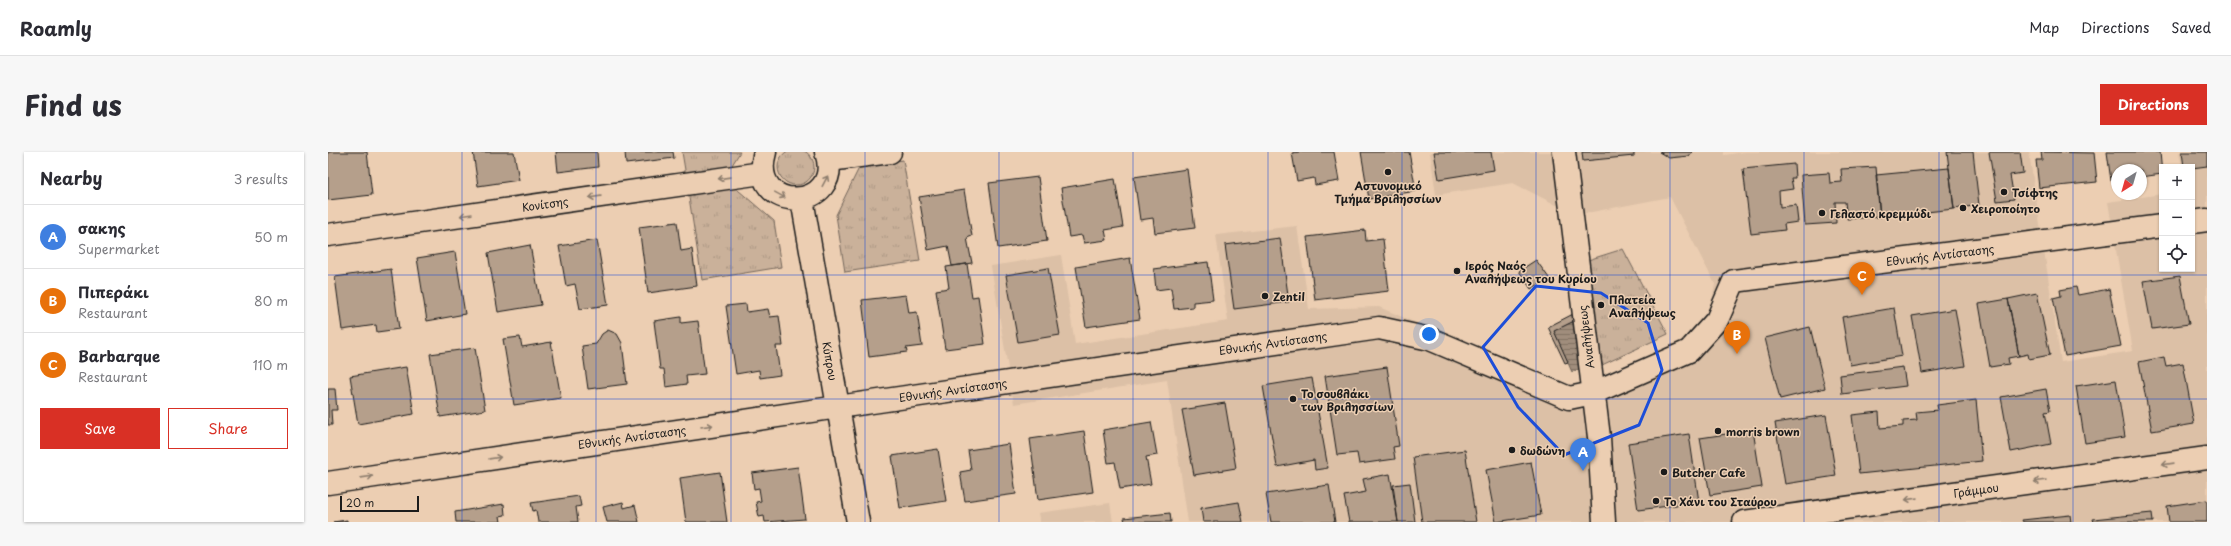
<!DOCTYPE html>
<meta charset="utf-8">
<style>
body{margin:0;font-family:"Playpen Sans",sans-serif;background:#f7f7f7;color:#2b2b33}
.controls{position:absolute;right:12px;top:12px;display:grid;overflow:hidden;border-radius:0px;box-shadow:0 1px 3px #0004}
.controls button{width:36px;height:36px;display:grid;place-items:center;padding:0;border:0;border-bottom:1px solid #e1e1e2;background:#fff;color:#2b2b33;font:20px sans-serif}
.compass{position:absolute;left:1783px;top:12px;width:36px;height:36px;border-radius:50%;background:#fff;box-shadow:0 1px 3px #0004;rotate:217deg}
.scale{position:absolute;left:12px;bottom:10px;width:79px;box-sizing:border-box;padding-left:4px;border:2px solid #1c1c1c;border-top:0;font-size:11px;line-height:14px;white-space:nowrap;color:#1c1c1c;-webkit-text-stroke:3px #ecceb2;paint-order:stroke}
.you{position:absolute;left:1101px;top:182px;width:14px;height:14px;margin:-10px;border:3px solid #fff;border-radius:50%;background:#1a73e8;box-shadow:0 0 0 6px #1a73e833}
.badge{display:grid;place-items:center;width:26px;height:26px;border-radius:50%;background:#d93025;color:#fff;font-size:13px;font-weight:700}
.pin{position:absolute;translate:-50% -33px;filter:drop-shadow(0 1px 2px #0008)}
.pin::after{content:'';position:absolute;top:21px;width:14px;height:12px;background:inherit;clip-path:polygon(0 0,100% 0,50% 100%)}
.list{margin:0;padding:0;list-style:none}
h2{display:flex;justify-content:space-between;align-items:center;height:52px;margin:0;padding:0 16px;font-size:17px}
h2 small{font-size:13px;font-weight:400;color:#7c7c81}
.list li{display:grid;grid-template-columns:26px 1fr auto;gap:12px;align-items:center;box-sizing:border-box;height:64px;padding:0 16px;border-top:1px solid #e1e1e2}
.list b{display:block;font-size:15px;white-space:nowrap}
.list p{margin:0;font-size:13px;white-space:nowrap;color:#7c7c81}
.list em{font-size:13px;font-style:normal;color:#7c7c81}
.actions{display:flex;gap:8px;padding:12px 16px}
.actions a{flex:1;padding:9px 0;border:1px solid #d93025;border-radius:0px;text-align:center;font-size:14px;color:#d93025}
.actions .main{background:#d93025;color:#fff}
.icon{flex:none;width:22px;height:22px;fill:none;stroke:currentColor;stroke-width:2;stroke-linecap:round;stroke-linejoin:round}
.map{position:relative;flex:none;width:1879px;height:370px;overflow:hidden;border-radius:0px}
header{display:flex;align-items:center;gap:24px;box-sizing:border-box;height:56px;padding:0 20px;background:#fff;border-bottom:1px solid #e1e1e2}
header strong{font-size:19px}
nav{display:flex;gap:22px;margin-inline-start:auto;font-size:14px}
.intro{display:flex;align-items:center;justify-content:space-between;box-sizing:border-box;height:96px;padding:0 24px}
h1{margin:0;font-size:28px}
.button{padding:10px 18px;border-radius:0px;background:#d93025;color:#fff;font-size:14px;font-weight:700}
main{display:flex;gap:24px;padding:0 24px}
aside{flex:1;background:#fff;border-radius:0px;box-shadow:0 1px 3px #0004}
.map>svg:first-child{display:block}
</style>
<header>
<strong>Roamly</strong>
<nav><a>Map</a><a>Directions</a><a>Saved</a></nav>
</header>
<div class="intro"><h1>Find us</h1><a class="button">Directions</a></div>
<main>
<aside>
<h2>Nearby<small>3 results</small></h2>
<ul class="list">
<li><span class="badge" style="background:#3f7fe0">A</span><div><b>σακης</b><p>Supermarket</p></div><em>50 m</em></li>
<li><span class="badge" style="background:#e8710a">B</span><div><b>Πιπεράκι</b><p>Restaurant</p></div><em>80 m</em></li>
<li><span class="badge" style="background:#e8710a">C</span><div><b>Barbarque</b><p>Restaurant</p></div><em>110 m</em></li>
</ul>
<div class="actions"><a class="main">Save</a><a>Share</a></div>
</aside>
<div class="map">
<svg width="1879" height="370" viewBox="0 0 1879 370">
<defs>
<pattern id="grass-tufts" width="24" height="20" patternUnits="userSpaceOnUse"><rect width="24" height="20" fill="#cab19a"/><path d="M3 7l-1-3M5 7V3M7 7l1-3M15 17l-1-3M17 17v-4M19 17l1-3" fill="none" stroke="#ad9884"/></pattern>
<pattern id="water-rules" width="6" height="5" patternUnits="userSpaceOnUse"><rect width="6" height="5" fill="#a08d7b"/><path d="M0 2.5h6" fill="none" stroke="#827264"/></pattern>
</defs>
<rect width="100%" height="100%" fill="#ecceb2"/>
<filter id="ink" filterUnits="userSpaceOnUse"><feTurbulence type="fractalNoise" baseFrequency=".025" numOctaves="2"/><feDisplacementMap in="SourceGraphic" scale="8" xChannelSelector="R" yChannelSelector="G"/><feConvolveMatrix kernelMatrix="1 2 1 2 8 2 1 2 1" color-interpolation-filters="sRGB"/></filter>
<g filter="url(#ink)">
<path fill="#dcc0a6" d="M1102,0H1396V3L1417,0H1701L1733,210L1805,199L1780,50L1834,42V117H1864V15H1854L1851,0H1879V370H860L839,228L686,252L663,114L733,103L747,192L900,169L888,83L969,74L981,157L1051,155L1240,236L1265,229L1355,189L1382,160L1387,132L1342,45L1248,63L1185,31L1108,43Z
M782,351L785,370H712L710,361Z"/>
<path fill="url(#grass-tufts)" stroke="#73665b" d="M450 15a18 18 0 1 1 36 0a18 18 0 1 1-36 0Z
M354,0H412L401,18L358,24Z
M575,8L592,109L517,120L508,63L532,14Z
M403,32L446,69L453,115L374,128L360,39Z
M1295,97L1340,182L1274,213L1260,108Z"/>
<path fill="url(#water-rules)" stroke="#6b6055" d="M1250,167L1256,216L1244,220L1226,179Z"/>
<path fill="#b59f8b" stroke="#1c1c1c" d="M0,0H39L44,43L0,48Z
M145,0H186L191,28L150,34Z
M228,0H269L270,15L230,20Z
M297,0H345L346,6L298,12Z
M971,0H1006L1011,29L987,33L986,26L969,29L964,1Z
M1033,0H1081L1088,39L1041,47Z
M1106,0H1163L1166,18L1111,27Z
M1254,0H1306V4L1255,9Z
M1331,0H1364L1361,4L1341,6Z
M1619,0H1645L1651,53L1626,57Z
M1661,0H1692L1695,21L1682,23L1686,47L1669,49Z
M1713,0L1766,1L1769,30L1711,36L1708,8H1714Z
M1779,0H1832L1834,22L1813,25V18H1789V28L1783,29Z
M1854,0H1879V14L1864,16L1856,15Z
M1466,12L1467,26H1463L1465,37L1451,39L1452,55L1468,53L1470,70L1456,72L1457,78L1423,82L1415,17Z
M1548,15L1552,65L1519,67L1517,50H1507L1508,71L1477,73L1473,23L1501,21L1502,31L1514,30L1513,17Z
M1621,16L1626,57L1552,65L1548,23Z
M859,17L867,76L827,81L825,66L812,68L806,25Z
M710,25L719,89L670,96L661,31Z
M787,27L795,75L777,78L779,88L756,91L754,83L741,85L733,36Z
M636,38L644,84L639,86L644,111L624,114L620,94L600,98L591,45Z
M349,70L353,99L364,97L369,134L320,141L311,75Z
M1037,78L1038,89L1055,87L1061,139L987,148L979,85Z
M952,86L961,150L906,157L897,93Z
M269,88L280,153L252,157L247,132L238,134L231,94Z
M202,93L213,153L170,160L160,101Z
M127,100L137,162L99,169L89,106Z
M802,106L812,167L758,175L748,115Z
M1208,108L1221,126L1203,137L1191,119Z
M880,110L885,148L865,150V155L846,157L843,136L828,138L826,117Z
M639,112L644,145L650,144L657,192L617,197L608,138L621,136L618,115Z
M720,116L732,183L690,190L678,123Z
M63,117L71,177L49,180L48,173L14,178L7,125Z
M1852,124L1861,172L1824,177L1815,129Z
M1748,135L1750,143L1781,137L1793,194L1737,204L1725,146L1733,144L1732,138Z
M1709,141L1722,203L1701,207L1700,202L1691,204L1680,147Z
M578,143L581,161L589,160L594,194L578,196L579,200L541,205L534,148Z
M1680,147L1691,204L1680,206L1681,212L1662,215L1651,152Z
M418,152L419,160L440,157L442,165L451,164L455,194H448L452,223L432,226L431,218L408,222L398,154Z
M1566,156L1574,204L1522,213L1514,165Z
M1627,157L1637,214L1594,221L1584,164Z
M1249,160L1250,167L1226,179L1240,210L1237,211L1220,175Z
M353,165V171L370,169L377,222L358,224L359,232L338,235L336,217H332L326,169Z
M1482,175L1497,236L1452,247L1437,186Z
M280,178L289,182L294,191L299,232L260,237L254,194L268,192L274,182Z
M192,185L194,195L223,190L233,246L186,253L175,187Z
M147,196L157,258L112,265L102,202Z
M1836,205L1838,214L1855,211L1866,272L1824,279L1811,210Z
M78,215L86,262L30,272L22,224Z
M1059,215L1071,294L1065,295L1067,307L1031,312L1029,301L1009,303L997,224Z
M1575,215L1578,234L1514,242L1512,223Z
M984,226L1000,316L987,318L986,308L949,315L935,234Z
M1788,228L1797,285L1757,291L1748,234Z
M0,237H7L9,258H3L4,273H0Z
M1718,237L1722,259L1717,260L1723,292L1683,300L1673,245Z
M1648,248L1654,309L1531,322L1524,263L1551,260L1552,276L1575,274V269L1589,268L1588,260L1610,258L1609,253Z
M897,251L908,316L866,323L854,258Z
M1498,263L1508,324L1457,332L1447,271Z
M823,270L829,303L818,305L823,332L792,337L787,310L780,311L775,278Z
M1425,278L1434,335L1382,343L1372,286Z
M756,279L765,340L710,348L702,287Z
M1361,282L1371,350L1310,358L1300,291Z
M681,292L688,342L637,349L632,320L643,318L640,298Z
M610,297L618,349L572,356L564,304Z
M1137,298L1148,370H1094L1085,305Z
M1203,310L1213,363L1168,370L1158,318Z
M470,315L477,367L437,370L436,364L431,365L428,350L433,349L431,336L426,337L424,321Z
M392,320L399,370H358L352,326Z
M1062,322L1070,370H1021L1016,344L1038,340L1035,327Z
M1082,331L1087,370H1070L1065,333Z
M1001,333L1007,370H943L938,342Z
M251,344L253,354L248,355L250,370H210L208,358L205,359L203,351Z
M1879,348V370H1841L1839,354Z
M295,350L296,356L307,353L311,370H279L275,355Z
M911,350L915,370H875L873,356Z
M176,352L177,363L172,364L173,370H128L127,360Z
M842,361L843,370H797L796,366Z
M1824,361L1825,370H1766L1765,367Z
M1742,363L1743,370H1695L1694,368Z
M19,368V370H5Z"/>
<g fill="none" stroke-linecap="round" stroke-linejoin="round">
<g stroke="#1c1c1c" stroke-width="25">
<path id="street" d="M1236,0L1271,285L1276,370
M501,8L562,0
M1864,70L1879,68
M0,83L434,21
M510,255L1051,176L1102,187L1241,246L1265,241L1361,199L1389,168L1406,129L1834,74
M1416,370L1879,306"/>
</g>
<g stroke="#1c1c1c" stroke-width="25">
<path id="secondary" d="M437,0C419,64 518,60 498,0
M474,47L530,370
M0,331L510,255"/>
</g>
<use href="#street" stroke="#ecceb2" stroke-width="22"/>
<use href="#secondary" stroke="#ecceb2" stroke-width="22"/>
</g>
<defs><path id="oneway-shaft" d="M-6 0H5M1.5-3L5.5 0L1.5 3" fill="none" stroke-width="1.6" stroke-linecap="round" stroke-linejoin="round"/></defs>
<g stroke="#8e7e6e">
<use href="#oneway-shaft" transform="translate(396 26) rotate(172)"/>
<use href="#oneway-shaft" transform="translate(497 29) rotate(-62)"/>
<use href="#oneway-shaft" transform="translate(452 43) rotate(29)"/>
<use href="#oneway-shaft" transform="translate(267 45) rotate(172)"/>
<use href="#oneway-shaft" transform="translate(138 63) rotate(172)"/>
<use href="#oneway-shaft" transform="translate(379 274) rotate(-8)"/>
<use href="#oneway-shaft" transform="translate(167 306) rotate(-8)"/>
<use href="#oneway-shaft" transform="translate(1840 312) rotate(172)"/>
<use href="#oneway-shaft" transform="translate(39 325) rotate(-8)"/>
<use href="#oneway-shaft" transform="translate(1712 329) rotate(172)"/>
<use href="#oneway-shaft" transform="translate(1583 347) rotate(172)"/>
</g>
</g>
<path fill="none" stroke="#1d4ed8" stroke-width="3" stroke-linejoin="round" d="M1208,134L1273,141L1320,171L1334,218L1311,273L1236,303L1190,255L1155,195Z"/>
<path fill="none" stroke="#1d4ed8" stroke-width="1" stroke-opacity="0.55" d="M134,0V370M268,0V370M403,0V370M537,0V370M671,0V370M805,0V370M940,0V370M1074,0V370M1208,0V370M1342,0V370M1476,0V370M1611,0V370M1745,0V370M0,123H1879M0,247H1879"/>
<g fill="#1c1c1c" stroke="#ecceb2" stroke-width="1.5">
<circle cx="1060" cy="20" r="4"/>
<circle cx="1676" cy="40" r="4"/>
<circle cx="1635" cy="56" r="4"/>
<circle cx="1494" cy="61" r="4"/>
<circle cx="1129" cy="119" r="4"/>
<circle cx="937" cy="144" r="4"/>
<circle cx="1273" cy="153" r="4"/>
<circle cx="965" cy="247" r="4"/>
<circle cx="1390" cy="279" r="4"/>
<circle cx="1184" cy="298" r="4"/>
<circle cx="1336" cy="320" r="4"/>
<circle cx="1328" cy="349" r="4"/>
</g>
<g text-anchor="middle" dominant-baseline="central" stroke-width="3" stroke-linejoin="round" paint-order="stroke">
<g font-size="11" font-weight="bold" fill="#1c1c1c" stroke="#ecceb2" text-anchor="start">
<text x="1060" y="33" text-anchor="middle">Αστυνομικό<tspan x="1060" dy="13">Τμήμα Βριλησσίων</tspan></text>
<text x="1684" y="40">Τσίφτης</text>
<text x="1643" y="56">Χειροποίητο</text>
<text x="1502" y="61">Γελαστό κρεμμύδι</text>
<text x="1137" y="113">Ιερός Ναός<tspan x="1137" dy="13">Αναλήψεως του Κυρίου</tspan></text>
<text x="945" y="144">Zentil</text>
<text x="1281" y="147">Πλατεία<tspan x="1281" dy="13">Αναλήψεως</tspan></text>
<text x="973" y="241">Το σουβλάκι<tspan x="973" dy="13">των Βριλησσίων</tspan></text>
<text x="1398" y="279">morris brown</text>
<text x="1192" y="298">δωδώνη</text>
<text x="1344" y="320">Butcher Cafe</text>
<text x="1336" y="349">Το Χάνι του Σταύρου</text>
</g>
<g font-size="11" fill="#1c1c1c" stroke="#ecceb2">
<text transform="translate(217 52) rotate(-8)">Κονίτσης</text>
<text transform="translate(1612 103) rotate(-7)">Εθνικής Αντίστασης</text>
<text transform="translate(1258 185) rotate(-97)">Αναλήψεως</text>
<text transform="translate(945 191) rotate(-8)">Εθνικής Αντίστασης</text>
<text transform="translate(502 209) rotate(80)">Κύπρου</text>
<text transform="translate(625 238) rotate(-8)">Εθνικής Αντίστασης</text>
<text transform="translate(304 285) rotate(-8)">Εθνικής Αντίστασης</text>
<text transform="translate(1648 338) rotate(-8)">Γράμμου</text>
</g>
</g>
</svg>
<div class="controls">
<button>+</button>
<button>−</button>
<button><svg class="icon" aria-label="locate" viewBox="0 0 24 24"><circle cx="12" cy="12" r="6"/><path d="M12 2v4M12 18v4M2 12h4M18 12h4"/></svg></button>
</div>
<svg class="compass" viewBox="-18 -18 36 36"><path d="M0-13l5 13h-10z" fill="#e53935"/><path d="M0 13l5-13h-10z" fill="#7c7c81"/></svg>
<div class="scale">20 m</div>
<div class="you"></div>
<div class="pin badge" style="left:1255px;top:319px;background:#3f7fe0">A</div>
<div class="pin badge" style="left:1409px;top:202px;background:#e8710a">B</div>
<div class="pin badge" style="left:1534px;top:143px;background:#e8710a">C</div>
</div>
</main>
